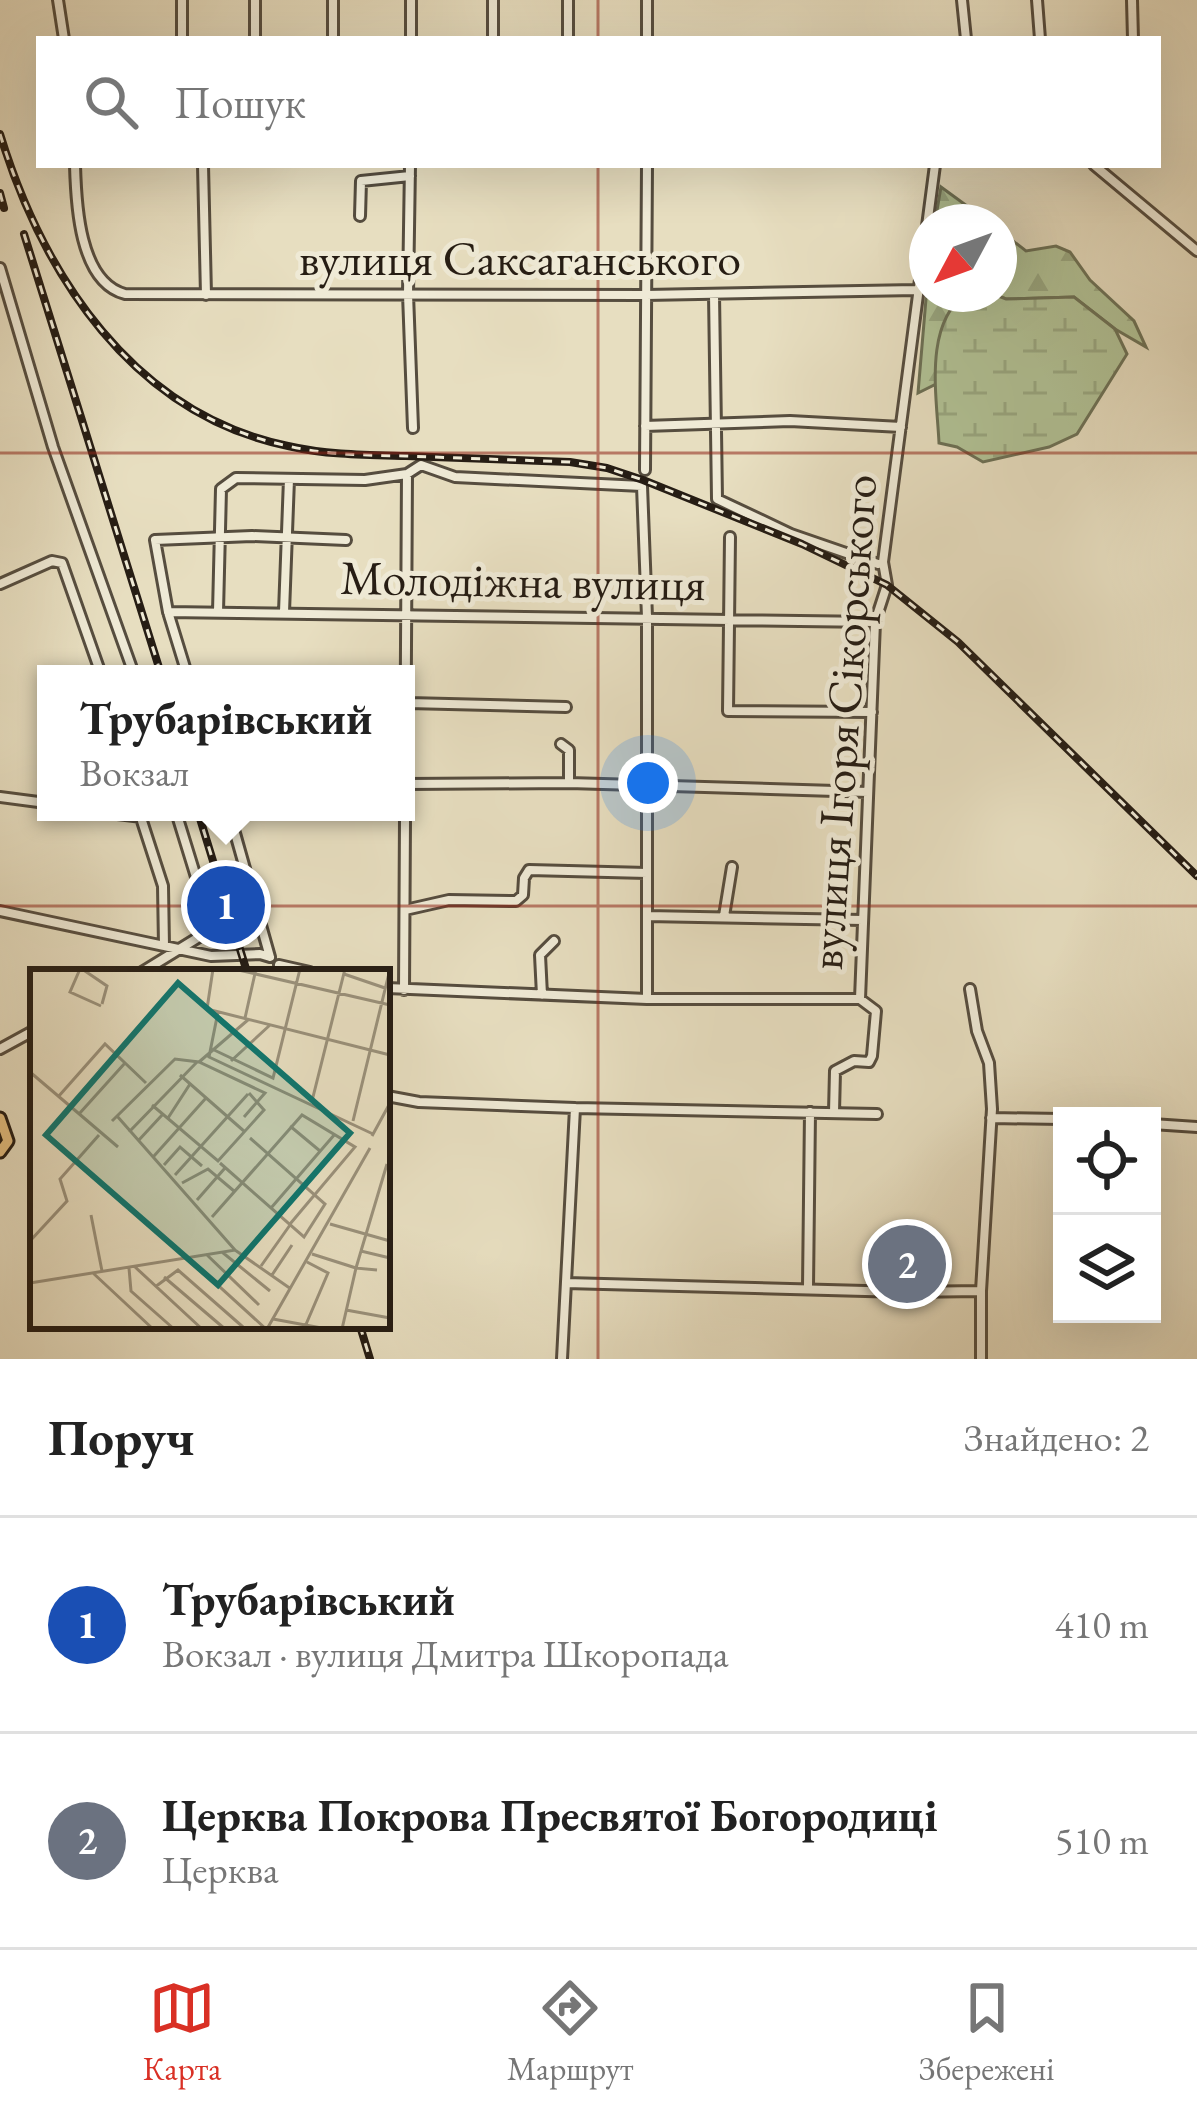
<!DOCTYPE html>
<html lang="uk">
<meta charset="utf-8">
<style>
body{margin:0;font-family:"EB Garamond",serif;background:#f2f2f2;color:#222}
.controls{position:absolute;right:36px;bottom:36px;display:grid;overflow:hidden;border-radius:0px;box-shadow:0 12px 48px #0002}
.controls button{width:108px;height:108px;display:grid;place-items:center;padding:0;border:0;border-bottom:3px solid #e0e0e0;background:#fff;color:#222;font:60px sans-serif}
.compass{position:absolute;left:909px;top:204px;width:108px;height:108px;border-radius:50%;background:#fff;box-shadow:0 12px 48px #0002;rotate:229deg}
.you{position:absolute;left:648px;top:783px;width:42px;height:42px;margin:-30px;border:9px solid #fff;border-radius:50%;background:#1a73e8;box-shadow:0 0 0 18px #1a73e833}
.badge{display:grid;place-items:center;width:78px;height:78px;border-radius:50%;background:#d93025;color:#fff;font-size:39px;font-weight:700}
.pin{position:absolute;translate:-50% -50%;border:6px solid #fff;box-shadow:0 3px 12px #0006}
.popup{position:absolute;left:37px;top:665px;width:378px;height:156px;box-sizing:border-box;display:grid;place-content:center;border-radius:0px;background:#fff;filter:drop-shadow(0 3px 9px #0005);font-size:39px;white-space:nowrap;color:#767676}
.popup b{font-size:45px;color:#222}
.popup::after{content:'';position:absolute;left:50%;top:100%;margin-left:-24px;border:24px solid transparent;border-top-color:#fff}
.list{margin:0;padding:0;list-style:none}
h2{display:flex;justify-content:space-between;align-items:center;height:156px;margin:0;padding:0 48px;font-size:51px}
h2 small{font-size:39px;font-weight:400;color:#767676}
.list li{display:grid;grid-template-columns:78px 1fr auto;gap:36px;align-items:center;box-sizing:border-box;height:216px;padding:0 48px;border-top:3px solid #e0e0e0}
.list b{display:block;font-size:45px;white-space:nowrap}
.list p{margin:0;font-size:39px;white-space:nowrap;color:#767676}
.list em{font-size:39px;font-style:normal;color:#767676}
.icon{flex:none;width:66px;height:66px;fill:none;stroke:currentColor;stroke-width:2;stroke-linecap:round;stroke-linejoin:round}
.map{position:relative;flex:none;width:1197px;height:1359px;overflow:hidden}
.search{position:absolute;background:#fff;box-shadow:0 12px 48px #0002;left:36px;right:36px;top:36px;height:132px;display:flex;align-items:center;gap:30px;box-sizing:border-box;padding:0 42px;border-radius:0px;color:#767676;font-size:45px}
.sheet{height:588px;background:#fff}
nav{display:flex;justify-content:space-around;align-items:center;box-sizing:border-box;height:168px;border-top:3px solid #e0e0e0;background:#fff;font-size:33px;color:#767676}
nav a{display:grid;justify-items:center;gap:6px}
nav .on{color:#d93025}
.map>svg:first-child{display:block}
</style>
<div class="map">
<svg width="1197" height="1359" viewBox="0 0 1197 1359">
<defs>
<pattern id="forest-firs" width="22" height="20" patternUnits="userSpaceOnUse" patternTransform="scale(3)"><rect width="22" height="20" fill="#b1c296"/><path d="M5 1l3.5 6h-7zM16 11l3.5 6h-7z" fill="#98a680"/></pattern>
<pattern id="wetland-marsh" width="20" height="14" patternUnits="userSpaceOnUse" patternTransform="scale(3)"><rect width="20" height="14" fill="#b1c296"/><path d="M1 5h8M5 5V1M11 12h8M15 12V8" fill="none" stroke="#98a680"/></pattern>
</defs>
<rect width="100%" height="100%" fill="#e7dec0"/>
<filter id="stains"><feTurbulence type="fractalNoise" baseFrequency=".00167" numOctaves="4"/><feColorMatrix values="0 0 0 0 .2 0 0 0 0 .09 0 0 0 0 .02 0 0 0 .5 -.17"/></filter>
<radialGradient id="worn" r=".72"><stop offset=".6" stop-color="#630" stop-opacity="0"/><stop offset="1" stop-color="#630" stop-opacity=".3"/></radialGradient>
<path fill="url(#forest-firs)" stroke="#6c7055" stroke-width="3" d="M941,187L989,222H935Z
M999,230L1026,251L1056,246L1070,252L1090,280L1134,321L1146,347L1115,329L1074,297L1006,299L993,294H999Z
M927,287V294H966C938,314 938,353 936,384L918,393Z"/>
<path fill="url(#wetland-marsh)" stroke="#6c7055" stroke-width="3" d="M966,294H993L1006,299L1074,297L1115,329L1127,354L1077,434L1049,447L983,462L957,447L939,443C937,398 923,324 966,294Z"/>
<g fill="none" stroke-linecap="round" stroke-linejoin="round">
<g stroke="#564d3f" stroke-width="14">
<path id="minor" d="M58,0L64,39
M182,0V39
M255,0V39
M333,0V39
M568,0V39
M962,0L966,39
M1037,0L1040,39
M1132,0L1133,39
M411,39V0
M493,39V0
M647,39V0
M75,165C76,203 79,282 125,294L646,295L916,290
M203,165L206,295
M410,165L408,294L413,428
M1094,165L1197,251
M360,216L361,181L410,176
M0,268L53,447L134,674
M714,294L717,499L791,534L878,564L883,562
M645,426L790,421L901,427
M645,470L647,165
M730,537L728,711L872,712
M0,584L52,561L62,563L101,674
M168,612L875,622
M218,612L221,489L236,478L365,480L407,474L421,465L455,477L642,486L647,617V999
M284,612L289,479
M187,674L168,612L155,540L252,536L346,540
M408,703L566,707
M561,744L569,750V783
M407,784L569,783L868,792
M0,797L46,803
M101,812L142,817
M143,812L142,821L163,886L164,946
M229,812L270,957
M405,910L449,900L516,901L523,895L524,878L529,870L647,873
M0,911L211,956L260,954L270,957
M647,916L863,920
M724,916L732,867
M279,965L310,972
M142,972L212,929L176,812
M387,988L647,999H860L876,1011L872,1056L869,1062L854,1061L835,1071L834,1112
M970,989L977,1031L989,1063L992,1109L981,1291V1359
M404,990L407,474
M542,995L540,955L554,941
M860,999L875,622L887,585L883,562L935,165
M0,1049L33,1031
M387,1096L419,1102L575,1108L877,1114
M991,1118L1062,1119
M1152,1124L1197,1127
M566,1283L903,1292L981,1291
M808,1287L810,1112
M562,1359L575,1108"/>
</g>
<g stroke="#261d14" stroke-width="15">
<path id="major" d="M0,1118L8,1141L0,1152"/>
</g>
<use href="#minor" stroke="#efead6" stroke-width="8"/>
<use href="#major" stroke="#e4bf80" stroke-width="9"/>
<g stroke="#261d14" stroke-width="8">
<path id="rail" d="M0,134C43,275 133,414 288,446C327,455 366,455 406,456C460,458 515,460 570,462L607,468L643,480L802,544L887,585L958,642L1197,876
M0,193L4,208
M24,234L161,674
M198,812L247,972
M360,1326L370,1359"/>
</g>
<use href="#rail" stroke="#efead6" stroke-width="3" stroke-dasharray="9" stroke-linecap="butt"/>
</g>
<path fill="none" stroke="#8f2418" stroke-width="3" stroke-opacity="0.55" d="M598,0V39M598,165V1359M0,453H1197M0,906H1197"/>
<g text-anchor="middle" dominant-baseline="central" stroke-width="10" stroke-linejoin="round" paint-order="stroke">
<g font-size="48" fill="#261d14" stroke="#efead6">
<text x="520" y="258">вулиця Саксаганського</text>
<text transform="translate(523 580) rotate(1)">Молодіжна вулиця</text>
<text transform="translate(842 722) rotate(-86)">вулиця Ігоря Сікорського</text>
</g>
</g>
<g transform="translate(30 969)">
<rect width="360" height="360" fill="#e7dec0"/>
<path fill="none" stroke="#9a917b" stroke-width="3" d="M50,0L40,23L71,37M52,0L77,17L72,35M183,0L177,40L360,86M204,0L360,36M314,5L355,19M188,43L179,88L343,165M215,49L226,0M182,80L243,109L270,0M201,92L240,56M169,93L219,50M0,103L88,178M150,106L215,163M28,128L75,75L116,114M282,132L315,0M122,136L188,192L234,141L219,124M49,145L95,94M87,147L205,281M138,149L160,115M82,152L145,90L169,93L235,124L214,148M323,152L360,0M260,157L290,182M99,163L167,93M342,167L360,134M108,172L133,145M124,187L176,129M190,194L274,268L295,235L220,169M134,196L150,178L172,197M145,206L218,125M152,214L178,200L204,222M167,231L195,199M241,239L305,165M61,246L72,302M182,248L272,146L325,178L260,255M300,255L360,272M0,272L37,232L30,210L69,166M331,282L357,195M192,283L240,322M176,285L229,336M282,285L326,299L331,282L360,289M157,288L236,360M104,297L172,360M231,297L260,256M99,299L101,322L144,360M63,304L123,360M242,306L262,276M134,308L195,360M0,314L205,281L261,320M125,318L148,301L213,358M316,341L360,349M243,350L297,360M237,360L340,179M274,360L298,304L277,293M312,360L326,299L347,301"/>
<path fill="#0f766e" fill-opacity="0.15" stroke="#0f766e" stroke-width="6" d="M148,14L320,164L188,316L16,166Z"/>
<rect width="360" height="360" fill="none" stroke="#261d14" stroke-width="6"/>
</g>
<rect width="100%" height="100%" filter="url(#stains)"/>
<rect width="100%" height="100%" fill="url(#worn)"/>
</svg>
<div class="controls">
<button><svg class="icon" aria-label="locate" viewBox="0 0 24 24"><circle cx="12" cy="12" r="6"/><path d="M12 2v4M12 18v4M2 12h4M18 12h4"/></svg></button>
<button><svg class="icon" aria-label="layers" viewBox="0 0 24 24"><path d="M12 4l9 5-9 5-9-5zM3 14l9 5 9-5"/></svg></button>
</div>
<svg class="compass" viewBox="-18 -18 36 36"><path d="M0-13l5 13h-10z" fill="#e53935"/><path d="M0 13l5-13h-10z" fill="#767676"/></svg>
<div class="you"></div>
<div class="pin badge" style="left:226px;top:905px;background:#1a4fb4">1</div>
<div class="popup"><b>Трубарівський</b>Вокзал</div>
<div class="pin badge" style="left:907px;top:1264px;background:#6b7280">2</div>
<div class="search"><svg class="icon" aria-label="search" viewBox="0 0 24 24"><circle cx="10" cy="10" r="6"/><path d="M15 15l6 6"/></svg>Пошук</div>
</div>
<section class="sheet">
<h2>Поруч<small>Знайдено: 2</small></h2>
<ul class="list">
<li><span class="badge" style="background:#1a4fb4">1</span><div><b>Трубарівський</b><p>Вокзал · вулиця Дмитра Шкоропада</p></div><em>410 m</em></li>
<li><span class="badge" style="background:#6b7280">2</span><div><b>Церква Покрова Пресвятої Богородиці</b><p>Церква</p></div><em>510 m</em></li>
</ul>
</section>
<nav>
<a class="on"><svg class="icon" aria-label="map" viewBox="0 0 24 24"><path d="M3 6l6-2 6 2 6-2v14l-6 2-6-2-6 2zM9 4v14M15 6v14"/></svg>Карта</a>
<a><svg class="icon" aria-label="directions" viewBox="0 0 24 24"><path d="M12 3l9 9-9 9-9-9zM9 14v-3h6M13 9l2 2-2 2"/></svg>Маршрут</a>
<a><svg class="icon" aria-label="saved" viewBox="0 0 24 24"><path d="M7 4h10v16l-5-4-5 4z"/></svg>Збережені</a>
</nav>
